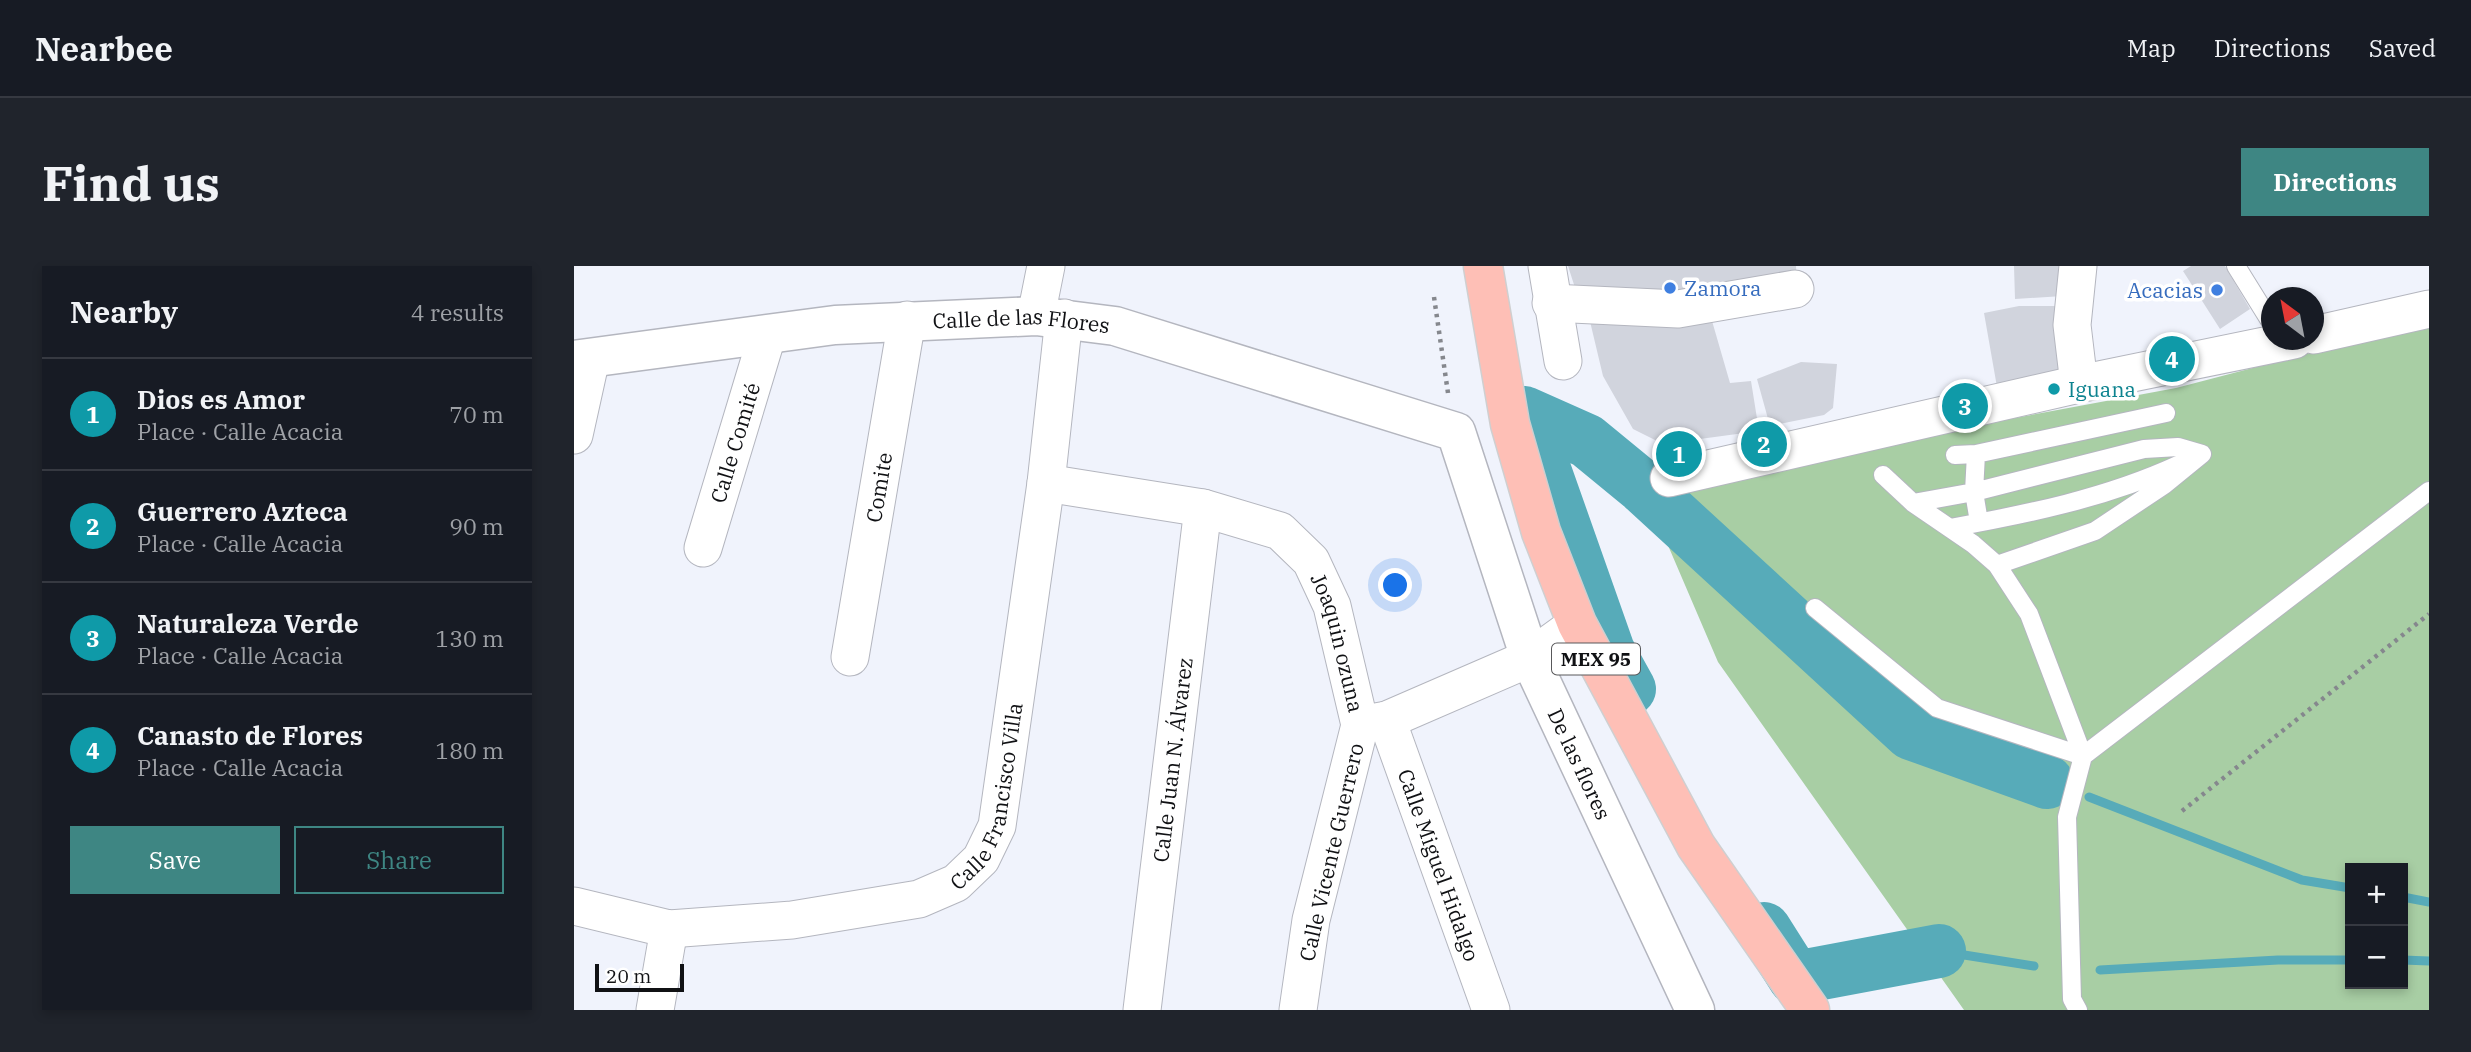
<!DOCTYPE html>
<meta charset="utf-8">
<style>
body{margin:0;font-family:"IBM Plex Serif",serif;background:#20242c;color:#f1f3f6}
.controls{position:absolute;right:21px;bottom:21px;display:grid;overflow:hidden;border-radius:0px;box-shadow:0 4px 10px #0003}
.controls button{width:63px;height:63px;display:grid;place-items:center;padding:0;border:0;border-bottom:2px solid #363941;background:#171b24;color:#f1f3f6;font:35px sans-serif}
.compass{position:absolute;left:1687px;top:21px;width:63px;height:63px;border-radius:50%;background:#171b24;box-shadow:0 4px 10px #0003;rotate:328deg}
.scale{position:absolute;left:21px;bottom:18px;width:89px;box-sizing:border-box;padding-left:7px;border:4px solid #101114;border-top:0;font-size:19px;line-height:24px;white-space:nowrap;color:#101114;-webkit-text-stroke:5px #fff;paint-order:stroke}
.you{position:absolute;left:822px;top:320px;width:24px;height:24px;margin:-18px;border:5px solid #fff;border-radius:50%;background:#1a73e8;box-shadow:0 0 0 10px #1a73e833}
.badge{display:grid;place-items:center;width:46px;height:46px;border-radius:50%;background:#3e8683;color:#fff;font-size:23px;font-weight:700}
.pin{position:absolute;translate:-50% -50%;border:4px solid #fff;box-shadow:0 2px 7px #0006}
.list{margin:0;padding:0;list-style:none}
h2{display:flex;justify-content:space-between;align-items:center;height:91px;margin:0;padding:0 28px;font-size:30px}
h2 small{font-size:23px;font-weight:400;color:#9ea1a6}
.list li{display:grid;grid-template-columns:46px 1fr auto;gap:21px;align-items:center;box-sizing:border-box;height:112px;padding:0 28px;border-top:2px solid #363941}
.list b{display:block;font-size:26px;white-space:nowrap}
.list p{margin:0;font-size:23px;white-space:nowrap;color:#9ea1a6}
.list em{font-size:23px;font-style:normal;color:#9ea1a6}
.actions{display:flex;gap:14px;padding:21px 28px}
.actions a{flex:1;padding:16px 0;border:2px solid #3e8683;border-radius:0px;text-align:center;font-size:24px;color:#3e8683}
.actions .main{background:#3e8683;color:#fff}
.map{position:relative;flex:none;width:1855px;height:744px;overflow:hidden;border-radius:0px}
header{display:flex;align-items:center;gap:42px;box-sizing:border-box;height:98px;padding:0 35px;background:#171b24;border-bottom:2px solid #363941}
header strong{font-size:33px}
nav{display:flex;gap:38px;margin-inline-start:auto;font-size:24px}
.intro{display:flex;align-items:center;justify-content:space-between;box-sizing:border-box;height:168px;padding:0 42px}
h1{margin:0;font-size:49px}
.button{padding:18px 32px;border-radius:0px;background:#3e8683;color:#fff;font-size:24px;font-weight:700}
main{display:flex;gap:42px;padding:0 42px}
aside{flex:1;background:#171b24;border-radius:0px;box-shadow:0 4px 10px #0003}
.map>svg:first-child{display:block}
</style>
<header>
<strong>Nearbee</strong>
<nav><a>Map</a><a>Directions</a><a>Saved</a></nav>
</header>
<div class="intro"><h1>Find us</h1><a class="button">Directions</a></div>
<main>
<aside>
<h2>Nearby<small>4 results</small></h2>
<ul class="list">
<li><span class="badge" style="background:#0f9aa8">1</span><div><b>Dios es Amor</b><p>Place · Calle Acacia</p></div><em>70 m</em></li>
<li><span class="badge" style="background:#0f9aa8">2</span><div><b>Guerrero Azteca</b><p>Place · Calle Acacia</p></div><em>90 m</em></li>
<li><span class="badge" style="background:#0f9aa8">3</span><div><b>Naturaleza Verde</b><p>Place · Calle Acacia</p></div><em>130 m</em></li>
<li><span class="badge" style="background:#0f9aa8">4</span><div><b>Canasto de Flores</b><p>Place · Calle Acacia</p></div><em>180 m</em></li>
</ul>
<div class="actions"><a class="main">Save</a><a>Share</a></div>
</aside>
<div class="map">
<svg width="1855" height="744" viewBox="0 0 1855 744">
<rect width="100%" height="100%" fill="#f0f3fc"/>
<path fill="#a8cea4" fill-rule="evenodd" d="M1855,56V744H1390L1144,396L1069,221L1602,122ZM1776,602H1829V718H1776Z"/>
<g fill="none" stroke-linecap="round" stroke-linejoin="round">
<path stroke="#57abb9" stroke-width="9" d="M1515,531L1728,614L1776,622
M1829,631L1855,636
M1365,685L1460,700
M1829,694L1855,695
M1526,704L1704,694H1776"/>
<path stroke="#57abb9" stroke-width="54" d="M950,147L1034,385L1055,423
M950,147L1013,175L1069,221L1337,467L1473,516
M1190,663L1221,712L1365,685"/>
</g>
<path fill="#d1d4dd" d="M994,0H1222L1223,17L1104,37L1003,28Z
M1440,0H1492L1489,30L1441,33Z
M1617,0H1651L1676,43L1646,63L1609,5Z
M1445,40H1487L1488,108L1423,121L1410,47Z
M1014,47L1136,48L1156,117L1177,115L1185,165L1089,178L1059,163L1029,110Z
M1227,96L1263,98L1259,142L1250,149L1196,160L1183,113Z"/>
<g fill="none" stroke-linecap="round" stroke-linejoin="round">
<g stroke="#b4b6bf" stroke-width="20">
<path id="service" d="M1662,0L1698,58
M1402,188L1400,226L1405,256
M1381,189L1402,188L1592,147
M1309,209L1339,237L1399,278L1423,299L1455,348L1509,490
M1339,237L1400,226L1570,183L1604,181L1628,188L1590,219L1521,265L1423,299
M1376,262C1454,248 1532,232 1604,199
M1241,342L1363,442L1509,490
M1504,744L1498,733L1493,551L1509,490L1855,225"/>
</g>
<g stroke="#b4b6bf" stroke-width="39">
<g id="minor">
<path d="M973,0L989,95"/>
<path d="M1504,0L1498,59L1505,118"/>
<path d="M977,37L1104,43L1221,23"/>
<path d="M462,50L472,0"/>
<path d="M1740,69L1855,43"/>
<path d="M0,169L17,92"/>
<path d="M1095,212L1505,118L1720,74"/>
<path id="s1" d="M472,217L629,242L706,265L737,295L758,340L786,459L737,654L724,744"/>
<path id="s2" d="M129,282L193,70"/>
<path id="s3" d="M276,391L333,54"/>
<path id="s4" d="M813,454L917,744"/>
<path d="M791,458L813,454L956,392L1003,358"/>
<path id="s5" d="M0,640L95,663L218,654L345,633L382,617L407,593L423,560L472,217L490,52"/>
<path d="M81,744L95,663"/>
<path id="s6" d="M568,744L629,242"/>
</g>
</g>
<g stroke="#b4b6bf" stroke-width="41">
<g id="tertiary">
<path id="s7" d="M0,94L261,59L462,50L541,60L882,166L956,392L1121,744"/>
</g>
</g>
<g stroke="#cfcfd0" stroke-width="41">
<path id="trunk" d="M909,0L936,158L967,266L1003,358L1122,580L1236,744"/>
</g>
<path stroke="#85878d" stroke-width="4.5" stroke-dasharray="3.5 5" stroke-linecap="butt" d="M860,31L874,127
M1608,545L1855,348"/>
<use href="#service" stroke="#fff" stroke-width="18"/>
<use href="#minor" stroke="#fff" stroke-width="37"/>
<use href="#tertiary" stroke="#fff" stroke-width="38"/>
<use href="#trunk" stroke="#febfb6" stroke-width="38"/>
</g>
<g fill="#3f7fe0" stroke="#fff" stroke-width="2.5">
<circle cx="1096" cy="22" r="7"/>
<circle cx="1643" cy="24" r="7"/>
</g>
<circle fill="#0f9aa8" stroke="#fff" stroke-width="2.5" cx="1480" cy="123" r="7"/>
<g text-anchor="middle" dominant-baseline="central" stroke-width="7" stroke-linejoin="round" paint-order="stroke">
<rect fill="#fff" stroke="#58585a" stroke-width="2" x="978" y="377.5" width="88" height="31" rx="5"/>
<g font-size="19" font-weight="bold" fill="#101114">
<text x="1022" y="393">MEX 95</text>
</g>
<g font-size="21" fill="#366cbe" stroke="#fff" text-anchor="start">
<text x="1110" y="22">Zamora</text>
<text x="1629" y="24" text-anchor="end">Acacias</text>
</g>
<g font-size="21" fill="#101114" stroke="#fff">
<text stroke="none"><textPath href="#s7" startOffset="450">Calle de las Flores</textPath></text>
<text stroke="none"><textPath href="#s2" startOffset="110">Calle Comité</textPath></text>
<text stroke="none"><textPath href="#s3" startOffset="172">Comite</textPath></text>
<text stroke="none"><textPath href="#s1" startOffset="369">Joaquin ozuna</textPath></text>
<text stroke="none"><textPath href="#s6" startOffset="252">Calle Juan N. Álvarez</textPath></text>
<text stroke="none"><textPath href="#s7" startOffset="1256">De las flores</textPath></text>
<text stroke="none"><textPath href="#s5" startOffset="486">Calle Francisco Villa</textPath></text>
<text transform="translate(757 586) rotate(-77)">Calle Vicente Guerrero</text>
<text stroke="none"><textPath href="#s4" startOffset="154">Calle Miguel Hidalgo</textPath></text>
</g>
<g font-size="21" fill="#0d838f" stroke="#fff" text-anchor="start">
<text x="1494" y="123">Iguana</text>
</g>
</g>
</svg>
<div class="controls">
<button>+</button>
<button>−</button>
</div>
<svg class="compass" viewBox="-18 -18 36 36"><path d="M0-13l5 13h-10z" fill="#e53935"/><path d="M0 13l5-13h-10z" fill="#9ea1a6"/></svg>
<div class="scale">20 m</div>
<div class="you"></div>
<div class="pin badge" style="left:1105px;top:188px;background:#0f9aa8">1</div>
<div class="pin badge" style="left:1190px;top:178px;background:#0f9aa8">2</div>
<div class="pin badge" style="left:1391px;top:140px;background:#0f9aa8">3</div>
<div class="pin badge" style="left:1598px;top:93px;background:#0f9aa8">4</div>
</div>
</main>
